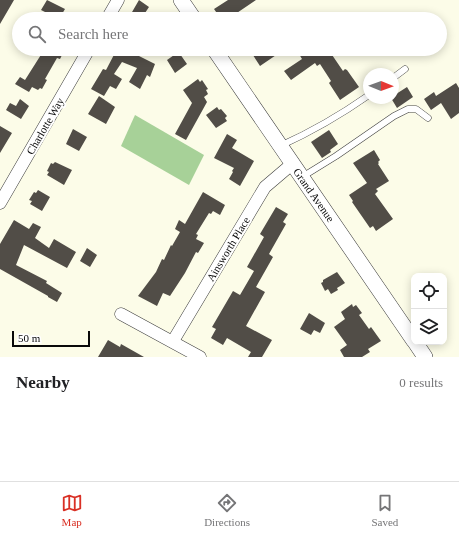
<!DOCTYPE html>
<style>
body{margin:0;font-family:Georgia,serif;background:#f2f2f2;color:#202124}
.controls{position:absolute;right:12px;bottom:12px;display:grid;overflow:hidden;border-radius:8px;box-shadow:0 2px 10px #0003}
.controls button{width:36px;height:36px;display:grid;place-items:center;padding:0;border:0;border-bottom:1px solid #e0e0e0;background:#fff;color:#202124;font:20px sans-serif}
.compass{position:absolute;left:363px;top:68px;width:36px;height:36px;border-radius:50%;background:#fff;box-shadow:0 2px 10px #0003;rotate:91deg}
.scale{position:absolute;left:12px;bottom:10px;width:78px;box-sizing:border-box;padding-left:4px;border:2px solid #090909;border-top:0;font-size:11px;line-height:14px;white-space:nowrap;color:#090909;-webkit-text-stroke:3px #fff;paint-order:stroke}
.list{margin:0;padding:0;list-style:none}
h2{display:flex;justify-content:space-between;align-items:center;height:52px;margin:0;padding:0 16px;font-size:17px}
h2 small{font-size:13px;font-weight:400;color:#757577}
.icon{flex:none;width:22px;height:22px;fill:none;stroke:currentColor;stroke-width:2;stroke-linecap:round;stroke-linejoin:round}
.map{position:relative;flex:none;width:459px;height:357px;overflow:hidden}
.search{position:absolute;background:#fff;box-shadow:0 2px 10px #0003;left:12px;right:12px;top:12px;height:44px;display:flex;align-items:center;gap:10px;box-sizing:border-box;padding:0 14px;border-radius:22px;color:#757577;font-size:15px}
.sheet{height:124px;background:#fff}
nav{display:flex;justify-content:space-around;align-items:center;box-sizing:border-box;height:56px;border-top:1px solid #e0e0e0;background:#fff;font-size:11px;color:#757577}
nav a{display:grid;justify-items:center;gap:2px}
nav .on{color:#d93025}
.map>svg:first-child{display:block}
</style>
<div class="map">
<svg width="459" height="357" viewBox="0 0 459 357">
<rect width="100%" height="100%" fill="#fcfce8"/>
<path fill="#a7d198" d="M135,115L204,155L189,185L121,146Z"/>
<path fill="#514d47" d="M0,0H14L0,24Z
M47,0L65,9L59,19L41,10Z
M139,0L149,7L145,13L155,19H128Z
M228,0H256L228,19H221L214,9Z
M42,49H65L60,59L57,58L45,79L47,80L42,89L40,88L38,90L32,87L29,92L15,84L20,77L25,80L44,50Z
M117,49H125L155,64L150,77L147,75L140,89L129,82L137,68L122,62L114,74L122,79L116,89L110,86L104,96L91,89L103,69L106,70Z
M249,49H285L260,66Z
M306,49H316L320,55L328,49L343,71L345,69L347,70L359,87L340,100L329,83L331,81L320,64L317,66L315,63L291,80L284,71L302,59L299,54Z
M177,53L178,56L180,54L187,64L175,73L167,60Z
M198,79L200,82L202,80L208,89L206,90L208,94L204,97L207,102L186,140L175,134L192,103L183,90Z
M456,83L459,88V113L451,119L441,103L431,110L424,99L434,92L436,96Z
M407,87L413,97L397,108L391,98H393V96Z
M99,96L115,107L106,124L88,114Z
M20,99L29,106L21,119L6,110L10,103L16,106Z
M217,107L219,110L221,109L227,116L225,118L227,121L216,128L206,115Z
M0,126L12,133L0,153Z
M73,129L87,137L79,151L66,144Z
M329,130L338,144L330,150L331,152L322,158L311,142Z
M227,134L237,140L232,148L254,161L240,186L229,179L233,172L232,171L234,168L214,158Z
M374,150L380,160L378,162L379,163L378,164L389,181L376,189L378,191L375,194L393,219L376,231L373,226L370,228L352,202L353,201L349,195L367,183L353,163Z
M55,162L72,170L64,185L47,175L49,172L47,171L51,163L53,164Z
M38,190L50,197L42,211L30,204L32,201L29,200L34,192L36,193Z
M203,192L225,205L220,215L213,211L211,214L209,213L196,234L198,235L196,239L204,243L198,253L196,252L185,273L170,296L163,293L157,306L138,296L156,272L162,259L164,260L171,245L172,246L180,232L175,229L179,220L185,224Z
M276,207L288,214L283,222L286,224L269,254L273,257L256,287L265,292L246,326L272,340L262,357H248L251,352L227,338L223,345L211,338L216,329L212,327L233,291L240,295L254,271L247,267L264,237L260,234Z
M14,220L29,229L33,223L41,227L35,238L49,248L54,239L76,252L67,268L24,245L16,265L47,281L46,283L62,293L57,302L48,297V296L0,269V244Z
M87,248L97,255L90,267L80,261Z
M337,272L345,283L337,288L338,290L331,294L328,289L325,291L321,283L323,282V280Z
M352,304L353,307L356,305L362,313L359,315L369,329L371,327L381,341L368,349L370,352L362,357H344L340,350L347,345L334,327L345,319L341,312Z
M309,313L325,323L320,333L314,330L311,335L300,329Z
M108,340L120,347L121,344L144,357H98Z"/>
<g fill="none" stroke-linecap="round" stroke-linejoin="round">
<g stroke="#3c3c3c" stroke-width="7">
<path id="service" d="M393,78L405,69
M280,146C311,132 342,114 369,95
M302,177L336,156L394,116L408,109H416L428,118"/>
</g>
<g stroke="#3c3c3c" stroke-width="13">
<path id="minor" d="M107,19L118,0
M0,203L89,49
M121,314L200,357
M173,341L265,187L292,164"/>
</g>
<g stroke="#3c3c3c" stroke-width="16">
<path id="tertiary" d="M181,0L194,19
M214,49L414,341
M415,342L425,357"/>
</g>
<use href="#service" stroke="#fff" stroke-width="6"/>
<use href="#minor" stroke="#fff" stroke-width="12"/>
<use href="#tertiary" stroke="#fff" stroke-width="15"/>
</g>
<g text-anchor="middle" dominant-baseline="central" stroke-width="4" stroke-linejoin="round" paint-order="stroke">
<g font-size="11" fill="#090909" stroke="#fff">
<text transform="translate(45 126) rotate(-60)">Charlotte Way</text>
<text transform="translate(314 195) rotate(55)">Grand Avenue</text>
<text transform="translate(228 249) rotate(-59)">Ainsworth Place</text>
</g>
</g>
</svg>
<div class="controls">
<button><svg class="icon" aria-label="locate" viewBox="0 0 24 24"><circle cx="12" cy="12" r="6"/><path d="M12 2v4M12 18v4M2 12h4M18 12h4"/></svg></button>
<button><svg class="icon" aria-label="layers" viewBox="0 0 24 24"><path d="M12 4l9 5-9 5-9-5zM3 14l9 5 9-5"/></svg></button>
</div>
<svg class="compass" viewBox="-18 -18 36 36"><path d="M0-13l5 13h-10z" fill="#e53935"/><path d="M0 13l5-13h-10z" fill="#757577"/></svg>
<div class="scale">50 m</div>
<div class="search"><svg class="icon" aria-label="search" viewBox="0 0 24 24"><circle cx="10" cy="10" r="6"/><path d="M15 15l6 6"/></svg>Search here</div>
</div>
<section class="sheet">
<h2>Nearby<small>0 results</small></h2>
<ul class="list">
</ul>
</section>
<nav>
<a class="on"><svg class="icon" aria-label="map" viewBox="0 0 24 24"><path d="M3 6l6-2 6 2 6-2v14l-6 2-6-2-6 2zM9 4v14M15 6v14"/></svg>Map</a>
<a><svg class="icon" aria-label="directions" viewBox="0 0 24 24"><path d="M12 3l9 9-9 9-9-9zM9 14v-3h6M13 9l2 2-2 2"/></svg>Directions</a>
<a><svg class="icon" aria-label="saved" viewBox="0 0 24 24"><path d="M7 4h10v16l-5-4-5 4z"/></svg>Saved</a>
</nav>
